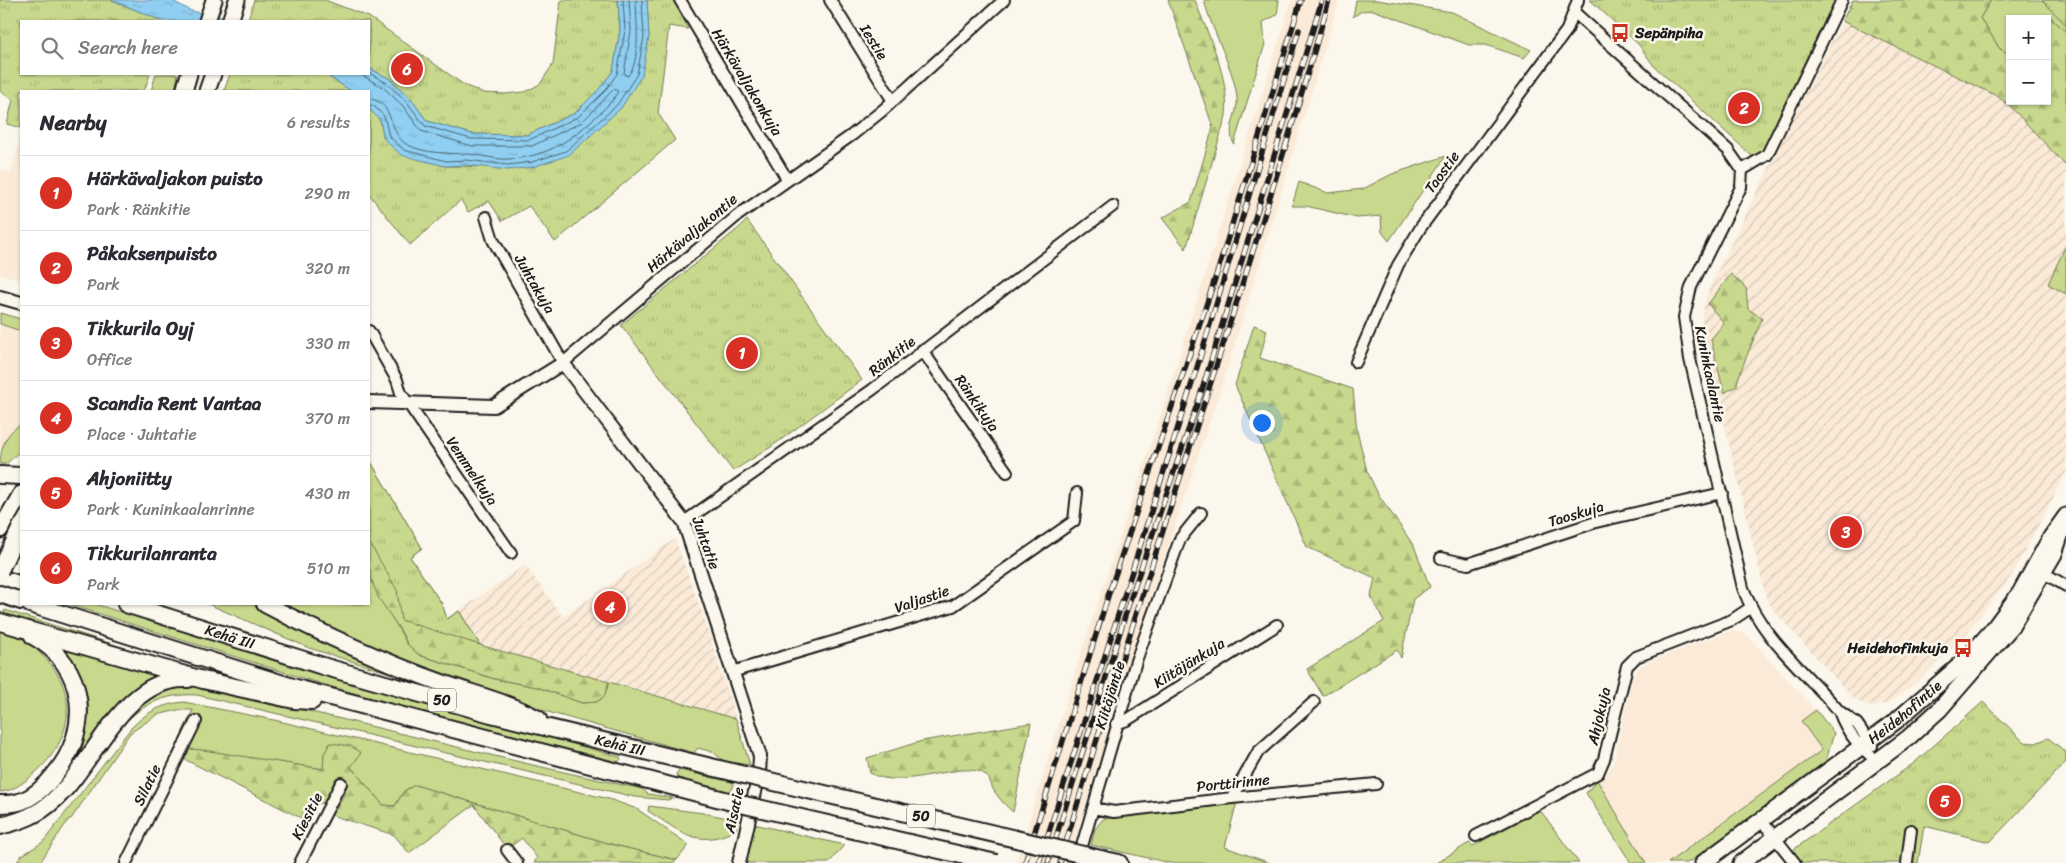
<!DOCTYPE html>
<meta charset="utf-8">
<style>
body{margin:0;font-family:Sriracha,sans-serif;background:#f7f7f7;color:#2b2b33}
.controls{position:absolute;right:15px;top:15px;display:grid;overflow:hidden;border-radius:0px;box-shadow:0 1px 4px #0004}
.controls button{width:45px;height:45px;display:grid;place-items:center;padding:0;border:0;border-bottom:1px solid #e1e1e2;background:#fff;color:#2b2b33;font:25px sans-serif}
.you{position:absolute;left:1261px;top:422px;width:18px;height:18px;margin:-12px;border:4px solid #fff;border-radius:50%;background:#1a73e8;box-shadow:0 0 0 8px #1a73e833}
.badge{display:grid;place-items:center;width:32px;height:32px;border-radius:50%;background:#d93025;color:#fff;font-size:16px;font-weight:700}
.pin{position:absolute;translate:-50% -50%;border:2px solid #fff;box-shadow:0 1px 5px #0006}
.list{margin:0;padding:0;list-style:none}
h2{display:flex;justify-content:space-between;align-items:center;height:65px;margin:0;padding:0 20px;font-size:21px}
h2 small{font-size:16px;font-weight:400;color:#7c7c81}
.list li{display:grid;grid-template-columns:32px 1fr auto;gap:15px;align-items:center;box-sizing:border-box;height:75px;padding:0 20px;border-top:1px solid #e1e1e2}
.list b{display:block;font-size:19px;white-space:nowrap}
.list p{margin:0;font-size:16px;white-space:nowrap;color:#7c7c81}
.list em{font-size:16px;font-style:normal;color:#7c7c81}
.icon{flex:none;width:28px;height:28px;fill:none;stroke:currentColor;stroke-width:2;stroke-linecap:round;stroke-linejoin:round}
.map{position:relative;flex:none;width:2066px;height:863px;overflow:hidden}
.search{position:absolute;background:#fff;box-shadow:0 1px 4px #0004;left:20px;top:20px;width:350px;height:55px;display:flex;align-items:center;gap:12px;box-sizing:border-box;padding:0 18px;border-radius:0px;color:#7c7c81;font-size:19px}
.panel{position:absolute;background:#fff;box-shadow:0 1px 4px #0004;left:20px;top:90px;width:350px;height:515px;border-radius:0px}
.map>svg:first-child{display:block}
</style>
<div class="map">
<svg width="2066" height="863" viewBox="0 0 2066 863">
<defs>
<pattern id="industrial-furrows" width="10" height="10" patternUnits="userSpaceOnUse" patternTransform="scale(1.25)"><rect width="10" height="10" fill="#faead7"/><path d="M-1 1l2-2M0 10L10 0M9 11l2-2" fill="none" stroke="#d6c8b8"/></pattern>
<pattern id="forest-firs" width="22" height="20" patternUnits="userSpaceOnUse" patternTransform="scale(1.25)"><rect width="22" height="20" fill="#c8d88c"/><path d="M5 1l3.5 6h-7zM16 11l3.5 6h-7z" fill="#abb978"/></pattern>
<pattern id="park-tufts" width="24" height="20" patternUnits="userSpaceOnUse" patternTransform="scale(1.25)"><rect width="24" height="20" fill="#c8d88c"/><path d="M3 7l-1-3M5 7V3M7 7l1-3M15 17l-1-3M17 17v-4M19 17l1-3" fill="none" stroke="#abb978"/></pattern>
<pattern id="water-ripples" width="26" height="14" patternUnits="userSpaceOnUse" patternTransform="scale(1.25)"><rect width="26" height="14" fill="#90cff1"/><path d="M2 4q2-2 4 0t4 0M15 11q2-2 4 0t4 0" fill="none" stroke="#7cb1ce"/></pattern>
</defs>
<rect width="100%" height="100%" fill="#fbf7ec"/>
<filter id="ink" filterUnits="userSpaceOnUse"><feTurbulence type="fractalNoise" baseFrequency=".02" numOctaves="2"/><feDisplacementMap in="SourceGraphic" scale="10" xChannelSelector="R" yChannelSelector="G"/><feConvolveMatrix kernelMatrix="1 2 1 2 8 2 1 2 1" color-interpolation-filters="sRGB"/></filter>
<g filter="url(#ink)">
<path fill="#faead7" d="M1292,0H1339L1228,367L1124,678L1068,863H1016L1082,650L1162,411Z
M21,137V279L0,275V170L10,173Z
M0,318L21,326V427L6,449L0,448Z
M1730,631L1745,633L1828,724L1831,733L1826,750L1672,863H1646L1597,780L1606,775L1614,762L1632,678L1640,667L1648,662Z"/>
<path fill="url(#industrial-furrows)" d="M1842,21L1997,96L2010,106L2066,166V473L2012,575L1967,633L1916,683L1889,703L1871,707L1854,699L1773,610L1766,598L1703,335L1702,320L1705,301L1711,284Z
M675,539L705,621L736,719L480,645L459,611L525,565L563,617Z"/>
<path fill="#c8d88c" stroke="#727a54" d="M1204,0H1279L1277,15L1263,22L1265,44L1234,144C1226,128 1238,115 1237,99C1236,73 1211,29 1204,0Z
M1356,0H1377L1452,12L1531,50L1524,58L1486,45H1469L1373,10L1362,11L1353,17Z
M1991,0H2066V32L2048,15L2038,19H2010V54L2000,49L1980,18Z
M156,74H178L175,91H151Z
M1446,156L1389,241L1382,232L1381,216L1357,218L1306,206H1292L1299,182L1328,193L1363,189L1392,174Z
M0,313L21,319V331L0,324Z
M21,425V450L6,464H0C0,450 6,431 21,425Z
M369,565L372,581L407,644L419,655L495,679L537,687L582,703L596,702L604,697L609,682L736,719L750,765L724,761L713,752L698,748L694,753L683,750L548,712L413,666L278,604H369Z
M68,604H95L317,674L620,757L621,759L618,762L404,708L309,680Z
M208,604H251L288,624L409,679L309,648Z
M5,610L182,666L3,615Z
M0,631C8,634 18,636 25,640C32,643 37,651 42,655C80,691 73,740 36,772C26,781 14,791 0,792Z
M65,649L162,678L84,753L81,752C94,707 88,689 65,649Z
M195,685C345,718 492,758 642,789L648,794L673,798L668,800L635,797L197,695C164,693 140,705 118,730L115,728C136,702 162,689 195,685Z
M184,702L274,720L609,799L637,809L689,845L677,860L614,845L415,785L404,791L395,806L383,805L351,767L324,754V769L188,749L195,736L194,731L182,733L193,710H178L157,715L130,733L71,819H69L41,861L38,863H16L21,856L43,842L131,728C147,712 161,704 184,702Z
M1816,710L1834,733L1826,761L1694,859L1687,863H1668L1822,750L1801,721Z
M679,770L732,782L734,785L730,792L678,779L676,774Z
M1597,780L1646,863H1631L1586,793Z
M1237,802L1225,847L1270,863H1170L1091,845L1095,829L1103,819Z
M649,806L703,813L738,820L736,830C697,850 680,831 648,811Z
M1540,810L1579,863H1436L1469,843L1473,846Z
M754,824L844,845L829,863H745Z"/>
<path fill="url(#forest-firs)" stroke="#727a54" d="M1168,0H1195C1208,36 1230,77 1226,116L1186,249L1162,218L1191,202L1213,127Z
M1853,0H1991L1980,18L2000,49L2010,54V101H2047V19H2038L2048,15L2066,32V166L2010,106L1997,96L1842,21Z
M2066,245V294L2048,284Z
M1731,274L1746,288L1748,309L1762,318C1758,331 1736,378 1737,386L1724,393L1711,339L1724,323L1708,304Z
M1254,325L1267,330L1260,358L1353,389L1357,431L1367,471L1378,494L1414,546L1430,587L1413,599L1401,658L1397,650L1323,696L1307,669L1384,621L1371,596L1375,578L1307,547L1235,385Z
M369,459L422,548L410,557L442,604L447,619L459,611L480,645L609,682L604,697L596,702L582,703L537,687L495,679L419,655L407,644L402,633L378,597L372,581L369,565Z
M1031,723L1013,812C1005,805 999,799 993,789C991,785 990,779 987,776C965,756 904,793 870,773L867,758L922,741Z
M330,743L351,746L361,753L351,767L383,805L395,806L404,791L415,785L614,845L677,860L672,863H534L537,858L522,838L507,849L474,805L409,853L394,835L331,815L343,797L348,783L346,780L337,779L329,801L306,807L301,818L184,759L188,749L203,750L323,769L324,754Z"/>
<path fill="url(#park-tufts)" stroke="#727a54" d="M0,0H112L162,21H21V74H150L144,91H21V128L7,124L13,100L0,91Z
M254,0H325L369,17L464,85L483,93L505,94L525,92L540,84L553,64L561,0H618L620,30L613,71L600,88L575,113L527,135L472,134L427,121L411,99L390,79L369,68V21H272L256,18L249,21L248,19Z
M647,0H675L688,29L669,26L658,113L675,140L555,242L529,206L502,221L489,201L468,212L461,200L410,245L369,194V109L380,120L384,139L445,166L533,167L649,37Z
M1590,0H1839L1765,152L1754,158L1654,66L1639,45Z
M2042,0H2066V25Z
M230,74H325L351,91H224Z
M747,220L862,380L771,447L733,471L621,325L740,227Z
M369,459L422,548L410,557L442,604L447,619L459,611L480,645L401,620L397,590L369,542Z
M1983,702L2024,742L2036,743L2048,738L2066,752V762L1990,842L1924,826L1918,863H1802L1793,850L1914,763Z"/>
<path fill="url(#water-ripples)" stroke="#62879c" d="M112,0H171L191,11L246,21H162Z
M618,0H647L649,37L642,75L621,108L569,155L533,167L508,170L466,165L445,166L401,155L384,139L380,120L369,109V91H351L325,74H369V68L390,79L411,99L427,121L472,134L527,135L575,113L600,88L613,71L620,30Z"/>
<g fill="none" stroke-linecap="round" stroke-linejoin="round">
<path stroke="#4a6471" stroke-width="1" d="M629,0L631,31L624,73L627,76C642,64 636,18 636,0
M369,73L387,83L407,102L425,126L471,139L529,140L578,117L604,92L617,74L625,31L623,0
M360,74L384,88L403,106L421,131L472,146H532L582,122L614,89L618,91C612,104 600,112 590,122C566,144 543,157 509,159C496,160 481,155 468,154C448,153 426,154 408,145C388,136 395,100 369,99
M369,105L374,106L384,116L389,136L404,150L446,161L466,160L508,165L532,162L566,151L617,105L637,74L644,37L642,0"/>
<g stroke="#1c1c1c" stroke-width="14">
<path id="minor" d="M680,0L787,179
M830,0L893,101
M1575,13L1728,150L1742,170L1741,187L1691,287L1684,317L1690,359L1743,588C1761,638 1805,671 1839,711C1847,733 1859,747 1877,761
M1742,170L1767,155L1842,0
M486,217L493,240L563,363L737,216L852,135L883,110L1004,0
M369,331L397,380L401,393L511,553
M922,350L1007,472
M1356,362L1398,265L1421,227L1567,30L1578,0
M684,522L872,390L1113,206
M1441,558L1468,564L1596,522L1722,493
M2039,570L2066,586
M732,672L953,606L1074,521L1077,493
M1839,711L1857,724L1872,746
M1116,724L1127,720L1277,625
M1232,798L1258,752L1314,702
M1093,808L1114,812L1232,798L1376,784
M1761,820L1795,863
M1476,836L1598,773L1604,759L1627,666L1636,657L1732,620L1750,608
M507,850L517,863
M126,863L196,721
M300,863L341,783
M1077,863L1136,661L1180,539L1201,513
M1907,863L1911,830"/>
</g>
<g stroke="#1c1c1c" stroke-width="16">
<path id="tertiary" d="M0,297L21,303
M369,402L494,406L563,363L684,522L760,756L759,774L739,863"/>
</g>
<g stroke="#1c1c1c" stroke-width="19">
<g id="primary">
<path d="M207,21L214,0"/>
<path d="M230,21L237,0"/>
<path d="M184,91L189,74"/>
<path d="M207,91L213,74"/>
<path d="M0,530L21,494"/>
<path id="s1" d="M1703,863L1896,721L1966,660L1994,628L2020,593L2051,537L2066,516"/>
<path d="M1741,863L1908,738L1939,710L2011,627L2054,554L2063,527"/>
</g>
</g>
<g stroke="#1c1c1c" stroke-width="20">
<g id="trunk">
<path d="M0,475L21,476"/>
<path d="M0,559L21,566"/>
<path d="M0,594L21,601"/>
<path d="M30,604L296,688L732,802"/>
<path id="s2" d="M126,604L326,667L491,714L736,773"/>
<path d="M265,604C322,634 381,661 442,683C475,695 507,702 538,719"/>
<path d="M0,622L203,680L294,700L312,701"/>
<path d="M0,804C6,804 13,804 19,802C33,798 47,785 55,774C92,730 87,665 33,636"/>
<path d="M0,826C21,821 38,815 54,800C95,764 122,676 188,679"/>
<path d="M1105,860L1119,863"/>
</g>
</g>
<use href="#minor" stroke="#fbf7ec" stroke-width="10"/>
<use href="#tertiary" stroke="#fbf7ec" stroke-width="12"/>
<use href="#primary" stroke="#fbf7ec" stroke-width="15"/>
<use href="#trunk" stroke="#fbf7ec" stroke-width="16"/>
<g stroke="#1c1c1c" stroke-width="5.5">
<path id="rail" d="M1025,863L1109,593L1218,270L1301,0
M1039,863L1199,361L1299,30
M1048,863L1130,600L1202,390L1322,0
M1060,863C1144,574 1246,290 1329,0"/>
</g>
<use href="#rail" stroke="#fbf7ec" stroke-width="4" stroke-dasharray="11" stroke-linecap="butt"/>
<g stroke="#1c1c1c" stroke-width="19" stroke-linecap="butt">
<path id="primary-bridge" d="M0,571L21,526"/>
</g>
<g stroke="#1c1c1c" stroke-width="20" stroke-linecap="butt">
<path id="trunk-bridge" d="M736,773L1105,860
M732,802L996,863"/>
</g>
<use href="#primary-bridge" stroke="#fbf7ec" stroke-width="15"/>
<use href="#trunk-bridge" stroke="#fbf7ec" stroke-width="16"/>
</g>
</g>
<defs>
<g id="bus-bare" transform="scale(1.5)"><path d="M-5-6H5V4H4V6H2V4H-2V6H-4V4H-5ZM-3.5-4V0h7V-4ZM-3.5 1.2v1.5H-2V1.2ZM2 1.2v1.5H3.5V1.2Z" fill="#c8321e" stroke="#fbf7ec" stroke-width="2.5" paint-order="stroke"/></g>
</defs>
<g fill-rule="evenodd">
<use href="#bus-bare" x="1620" y="33"/>
<use href="#bus-bare" x="1963" y="648"/>
</g>
<g text-anchor="middle" dominant-baseline="central" stroke-width="5" stroke-linejoin="round" paint-order="stroke">
<g fill="#fbf7ec" stroke="#5f5e5a" stroke-width="1">
<rect x="428" y="688.5" width="28" height="23" rx="4"/>
<rect x="907" y="804.5" width="28" height="23" rx="4"/>
</g>
<g font-size="14" font-weight="bold" fill="#1c1c1c">
<text x="442" y="700">50</text>
<text x="921" y="816">50</text>
</g>
<g font-size="15" font-weight="bold" fill="#1c1c1c" stroke="#fbf7ec" text-anchor="start">
<text x="1635" y="33">Sepänpiha</text>
<text x="1948" y="648" text-anchor="end">Heidehofinkuja</text>
</g>
<g font-size="15" fill="#1c1c1c" stroke="#fbf7ec">
<text transform="translate(874 42) rotate(58)">Iestie</text>
<text transform="translate(747 82) rotate(59)">Härkävaljakonkuja</text>
<text transform="translate(1442 172) rotate(-54)">Taostie</text>
<text transform="translate(692 233) rotate(-40)">Härkävaljakontie</text>
<text transform="translate(535 284) rotate(60)">Juhtakuja</text>
<text transform="translate(892 356) rotate(-38)">Ränkitie</text>
<text transform="translate(1710 374) rotate(78)">Kuninkaalantie</text>
<text transform="translate(977 403) rotate(55)">Ränkikuja</text>
<text transform="translate(472 471) rotate(56)">Vemmelkuja</text>
<text transform="translate(1576 514) rotate(-17)">Taoskuja</text>
<text transform="translate(706 543) rotate(70)">Juhtatie</text>
<text transform="translate(922 599) rotate(-19)">Valjastie</text>
<text stroke="none"><textPath href="#s2" startOffset="109">Kehä III</textPath></text>
<text transform="translate(1189 663) rotate(-32)">Kiitäjänkuja</text>
<text transform="translate(1110 695) rotate(-73)">Kiitäjäntie</text>
<text stroke="none"><textPath href="#s1" startOffset="252">Heidehofintie</textPath></text>
<text transform="translate(1599 716) rotate(-77)">Ahjokuja</text>
<text stroke="none"><textPath href="#s2" startOffset="514">Kehä III</textPath></text>
<text transform="translate(1233 783) rotate(-6)">Porttirinne</text>
<text transform="translate(147 785) rotate(-64)">Silatie</text>
<text transform="translate(734 810) rotate(-78)">Aisatie</text>
<text transform="translate(307 816) rotate(-63)">Kiesitie</text>
</g>
</g>
</svg>
<div class="controls">
<button>+</button>
<button>−</button>
</div>
<div class="you"></div>
<div class="pin badge" style="left:742px;top:353px">1</div>
<div class="pin badge" style="left:1744px;top:108px">2</div>
<div class="pin badge" style="left:1846px;top:532px">3</div>
<div class="pin badge" style="left:610px;top:607px">4</div>
<div class="pin badge" style="left:1945px;top:801px">5</div>
<div class="pin badge" style="left:407px;top:69px">6</div>
<div class="search"><svg class="icon" aria-label="search" viewBox="0 0 24 24"><circle cx="10" cy="10" r="6"/><path d="M15 15l6 6"/></svg>Search here</div>
<section class="panel">
<h2>Nearby<small>6 results</small></h2>
<ul class="list">
<li><span class="badge">1</span><div><b>Härkävaljakon puisto</b><p>Park · Ränkitie</p></div><em>290 m</em></li>
<li><span class="badge">2</span><div><b>Påkaksenpuisto</b><p>Park</p></div><em>320 m</em></li>
<li><span class="badge">3</span><div><b>Tikkurila Oyj</b><p>Office</p></div><em>330 m</em></li>
<li><span class="badge">4</span><div><b>Scandia Rent Vantaa</b><p>Place · Juhtatie</p></div><em>370 m</em></li>
<li><span class="badge">5</span><div><b>Ahjoniitty</b><p>Park · Kuninkaalanrinne</p></div><em>430 m</em></li>
<li><span class="badge">6</span><div><b>Tikkurilanranta</b><p>Park</p></div><em>510 m</em></li>
</ul>
</section>
</div>
